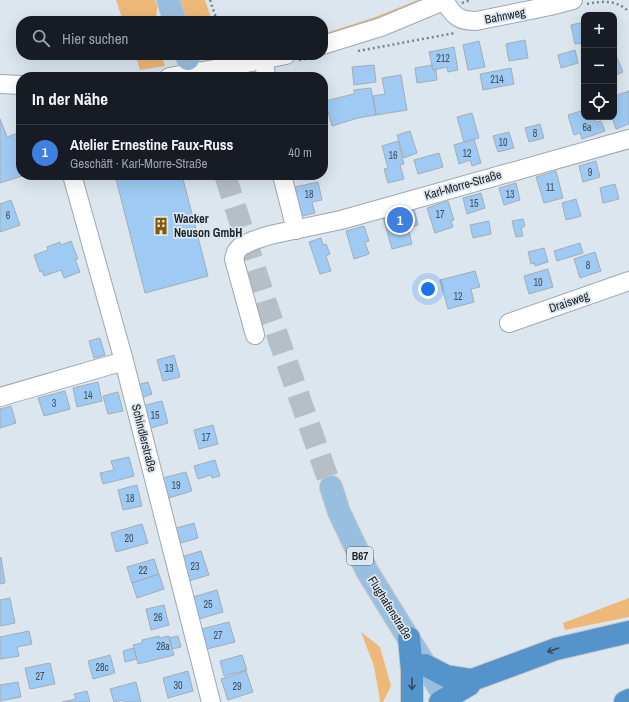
<!DOCTYPE html>
<html lang="de">
<meta charset="utf-8">
<style>
body{margin:0;font-family:"Archivo Narrow",sans-serif;background:#20242c;color:#f1f3f6}
.controls{position:absolute;right:12px;top:12px;display:grid;overflow:hidden;border-radius:8px;box-shadow:0 4px 16px #0002}
.controls button{width:36px;height:36px;display:grid;place-items:center;padding:0;border:0;border-bottom:1px solid #363941;background:#171b24;color:#f1f3f6;font:20px sans-serif}
.you{position:absolute;left:428px;top:289px;width:14px;height:14px;margin:-10px;border:3px solid #fff;border-radius:50%;background:#1a73e8;box-shadow:0 0 0 6px #1a73e833}
.badge{display:grid;place-items:center;width:26px;height:26px;border-radius:50%;background:#c3ad88;color:#fff;font-size:13px;font-weight:700}
.pin{position:absolute;translate:-50% -50%;border:2px solid #fff;box-shadow:0 1px 4px #0006}
.list{margin:0;padding:0;list-style:none}
h2{display:flex;justify-content:space-between;align-items:center;height:52px;margin:0;padding:0 16px;font-size:17px}
h2 small{font-size:13px;font-weight:400;color:#9ea1a6}
.list li{display:grid;grid-template-columns:26px 1fr auto;gap:12px;align-items:center;box-sizing:border-box;height:56px;padding:0 16px;border-top:1px solid #363941}
.list b{display:block;font-size:15px;white-space:nowrap}
.list p{margin:0;font-size:13px;white-space:nowrap;color:#9ea1a6}
.list em{font-size:13px;font-style:normal;color:#9ea1a6}
.icon{flex:none;width:22px;height:22px;fill:none;stroke:currentColor;stroke-width:2;stroke-linecap:round;stroke-linejoin:round}
.map{position:relative;flex:none;width:629px;height:702px;overflow:hidden}
.search{position:absolute;background:#171b24;box-shadow:0 4px 16px #0002;left:16px;top:16px;width:312px;height:44px;display:flex;align-items:center;gap:10px;box-sizing:border-box;padding:0 14px;border-radius:16px;color:#9ea1a6;font-size:15px}
.panel{position:absolute;background:#171b24;box-shadow:0 4px 16px #0002;left:16px;top:72px;width:312px;height:108px;border-radius:16px}
.map>svg:first-child{display:block}
</style>
<div class="map">
<svg width="629" height="702" viewBox="0 0 629 702">
<rect width="100%" height="100%" fill="#dbe6ef"/>
<path fill="#eeb878" d="M116,0H155L157,6L156,21H123Z
M179,0H205L212,21H186Z
M418,0H428L394,14L323,38V34L375,17Z
M135,55H161L165,66L140,70Z
M629,598V617L565,630L563,623Z
M361,632L380,647L391,686L383,702H379L380,700L374,666Z"/>
<path fill="#9fcaf3" stroke="#a3adb6" d="M584,22V43L575,44L571,25Z
M525,40L528,58L509,61L506,44Z
M479,41L485,67L468,70L463,45Z
M454,47L458,70L448,72L447,67L433,70L429,52Z
M575,50L578,63L561,68L558,55Z
M615,53L623,72L614,76V54Z
M374,65L376,82L354,85L352,67Z
M432,65L433,70H436L437,80L417,83L415,68Z
M511,68L514,84L483,90L480,74Z
M401,75L407,110L376,115L373,96L385,94L382,78Z
M371,88L376,115L358,118L332,126L325,101L354,94V90Z
M323,89L327,100L323,101Z
M629,91V124L616,129L612,117H614V113L616,112L614,107V96Z
M584,110V117H594L596,122L601,121L605,131L582,139L580,133L574,135L568,115Z
M472,113L479,138L464,142L457,117Z
M0,119L7,137L21,132V175H25L0,183Z
M540,124L544,138L529,142L525,128Z
M410,131L417,153L404,158L397,135Z
M509,132L514,148L498,152L493,136Z
M474,139L481,163L472,166L470,160L459,164L454,145Z
M398,141L404,164L400,165L404,179L388,183L384,169L388,168L382,146Z
M439,153L443,167L418,174L414,160Z
M596,161L600,177L583,182L579,166Z
M556,171L563,198L544,203L536,177Z
M115,175H182L208,276L145,293Z
M318,182L322,200L312,202L315,213L302,216L295,187Z
M516,183L520,200L504,205L499,188Z
M615,184L619,199L603,203L600,188Z
M481,193L485,208L467,214L463,198Z
M576,199L581,216L566,220L562,203Z
M11,200L20,225L0,232V204Z
M448,201L454,220L451,221L453,227L435,233L427,208Z
M414,209L418,225L408,228L412,244L392,249L383,217Z
M523,219L525,226L521,228L523,236L516,237L512,221Z
M489,221L491,234L473,238L470,225Z
M364,226L369,241L365,242L369,254L354,259L346,231Z
M321,238L323,245L326,244L330,254L326,256L331,271L320,274L309,242Z
M71,241L78,259H75L80,272L64,278L61,270L44,276L42,271L40,272L34,255L48,250L47,247L60,242L61,245Z
M580,243L583,253L557,261L554,251Z
M544,248L548,262L535,266V263L531,264L528,252Z
M595,252L601,271L580,278L574,259Z
M548,269L553,287L529,294L524,276Z
M475,271L480,287L471,289L474,302L448,309L440,280Z
M100,338L105,355L94,358L89,341Z
M174,355L180,377L163,381L157,360Z
M98,382L102,401L77,407L73,388Z
M148,382L152,394L138,399L134,386Z
M65,391L70,409L44,416L38,398Z
M118,392L123,411L108,414L103,396Z
M162,401L168,423L148,429L142,406Z
M11,406L16,423L0,428V409Z
M213,425L218,444L199,449L194,430Z
M129,457L134,476L103,484L100,473L114,470L111,461Z
M215,460L220,476L212,478L211,475L198,479L194,466Z
M186,472L192,491L165,499L159,479Z
M137,485L142,506L123,510L118,490Z
M194,523L198,538L178,544L173,529Z
M142,524L148,543L116,552L111,533Z
M201,551L209,575L188,581L181,557Z
M1,557L5,583L0,584V558Z
M154,559L159,574L132,583L127,567Z
M159,574L164,589L137,598L132,583Z
M217,590L223,612L199,619L193,597Z
M10,598L15,623L0,626V600Z
M164,605L169,625L151,630L146,609Z
M229,622L235,642L207,649L202,629Z
M29,631L32,644L17,647L19,656L0,659V637Z
M159,636V638L169,636L174,655L138,664L133,645L142,643V640Z
M178,636L181,647L172,649L169,638Z
M134,648L137,659L125,662L123,651Z
M110,655L115,673L93,679L88,661Z
M242,655L247,670L224,676L220,661Z
M50,663L55,684L30,689L25,668Z
M188,671L193,691L168,698L163,678Z
M246,671L253,692L228,700L221,679Z
M18,682L21,697L0,701V685Z
M136,682L141,702H124L123,700L114,702L110,689Z
M87,691L90,702H62L76,699L74,694Z"/>
<g fill="none" stroke-linecap="round" stroke-linejoin="round">
<path stroke="#b6bfc7" stroke-width="22" stroke-dasharray="22 11" stroke-linecap="butt" d="M225,175L267,306L331,487"/>
<g stroke="#9ea8b1" stroke-width="20">
<path id="minor" d="M444,1C454,15 457,21 476,21L550,6L573,0
M323,45L381,27L446,0
M264,60L266,77
M169,77L231,66L286,55
M0,84L21,85
M72,175L124,361L211,702
M282,175L296,230
M509,323L629,281
M255,335L234,259L236,252L240,247L252,241L270,235L341,220L629,139
M0,397L124,361"/>
</g>
<g stroke="#c6c6c7" stroke-width="24">
<path id="major" d="M168,0L175,21
M186,55L188,59
M331,487L339,512L367,571L448,702"/>
</g>
<g stroke="#c6c6c7" stroke-width="24">
<path id="highway" d="M409,638L412,671V702
M425,665L446,676L472,680L556,649L629,632
M440,702L469,685L472,680
M625,702L629,700"/>
</g>
<path stroke="#7b8288" stroke-width="2.5" stroke-dasharray="2 3" stroke-linecap="butt" d="M210,0L217,21
M462,3L470,0
M587,4C602,1 614,0 626,9V13
M358,51L455,33
M299,60L315,58"/>
<use href="#minor" stroke="#fff" stroke-width="18"/>
<use href="#major" stroke="#99bfe0" stroke-width="22"/>
<use href="#highway" stroke="#5594cb" stroke-width="22"/>
</g>
<defs><path id="oneway-shaft" d="M-6 0H5M1.5-3L5.5 0L1.5 3" fill="none" stroke-width="1.6" stroke-linecap="round" stroke-linejoin="round"/></defs>
<g stroke="#344c62">
<use href="#oneway-shaft" transform="translate(553 650) rotate(161)"/>
<use href="#oneway-shaft" transform="translate(412 684) rotate(90)"/>
</g>
<defs>
<g id="building-bare" transform="scale(1.38)"><path d="M-4-6H4V6H1V3H-1V6H-4ZM-2.5-4.3h1.7v1.8h-1.7ZM.8-4.3h1.7v1.8H.8ZM-2.5-1h1.7V.8h-1.7ZM.8-1h1.7V.8H.8Z" fill="#8a5702" stroke="#dbe6ef" stroke-width="2.5" paint-order="stroke"/></g>
</defs>
<g fill-rule="evenodd">
<use href="#building-bare" x="161" y="226"/>
</g>
<g text-anchor="middle" dominant-baseline="central" stroke-width="3.5" stroke-linejoin="round" paint-order="stroke">
<g font-size="10" fill="#414e5c">
<text x="443" y="58">212</text>
<text x="497" y="79">214</text>
<text x="587" y="127">6a</text>
<text x="535" y="133">8</text>
<text x="503" y="142">10</text>
<text x="467" y="153">12</text>
<text x="393" y="155">16</text>
<text x="590" y="172">9</text>
<text x="550" y="187">11</text>
<text x="309" y="194">18</text>
<text x="510" y="194">13</text>
<text x="474" y="203">15</text>
<text x="440" y="214">17</text>
<text x="8" y="215">6</text>
<text x="588" y="265">8</text>
<text x="538" y="282">10</text>
<text x="458" y="296">12</text>
<text x="169" y="368">13</text>
<text x="88" y="395">14</text>
<text x="54" y="403">3</text>
<text x="155" y="415">15</text>
<text x="206" y="437">17</text>
<text x="176" y="485">19</text>
<text x="130" y="498">18</text>
<text x="129" y="538">20</text>
<text x="195" y="566">23</text>
<text x="143" y="570">22</text>
<text x="208" y="604">25</text>
<text x="158" y="617">26</text>
<text x="218" y="635">27</text>
<text x="163" y="646">28a</text>
<text x="102" y="667">28c</text>
<text x="40" y="676">27</text>
<text x="178" y="685">30</text>
<text x="237" y="686">29</text>
</g>
<rect fill="#dbe6ef" stroke="#5a5f64" stroke-width="1" x="347" y="547" width="26" height="18" rx="3"/>
<g font-size="11" font-weight="bold" fill="#222529">
<text x="360" y="556">B67</text>
</g>
<g font-size="12" fill="#222529" stroke="#dbe6ef">
<text transform="translate(505 16) rotate(-11)">Bahnweg</text>
<text transform="translate(463 185) rotate(-16)">Karl-Morre-Straße</text>
<text transform="translate(569 302) rotate(-19)">Draisweg</text>
<text transform="translate(144 438) rotate(76)">Schindlerstraße</text>
<text transform="translate(390 608) rotate(58)">Flughafenstraße</text>
</g>
<g font-size="12" font-weight="bold" fill="#222529" stroke="#dbe6ef" text-anchor="start">
<text x="174" y="219">Wacker<tspan x="174" dy="14">Neuson GmbH</tspan></text>
</g>
</g>
</svg>
<div class="controls">
<button>+</button>
<button>−</button>
<button><svg class="icon" aria-label="locate" viewBox="0 0 24 24"><circle cx="12" cy="12" r="6"/><path d="M12 2v4M12 18v4M2 12h4M18 12h4"/></svg></button>
</div>
<div class="you"></div>
<div class="pin badge" style="left:400px;top:220px;background:#3f7fe0">1</div>
<div class="search"><svg class="icon" aria-label="search" viewBox="0 0 24 24"><circle cx="10" cy="10" r="6"/><path d="M15 15l6 6"/></svg>Hier suchen</div>
<section class="panel">
<h2>In der Nähe<small></small></h2>
<ul class="list">
<li><span class="badge" style="background:#3f7fe0">1</span><div><b>Atelier Ernestine Faux-Russ</b><p>Geschäft · Karl-Morre-Straße</p></div><em>40 m</em></li>
</ul>
</section>
</div>
